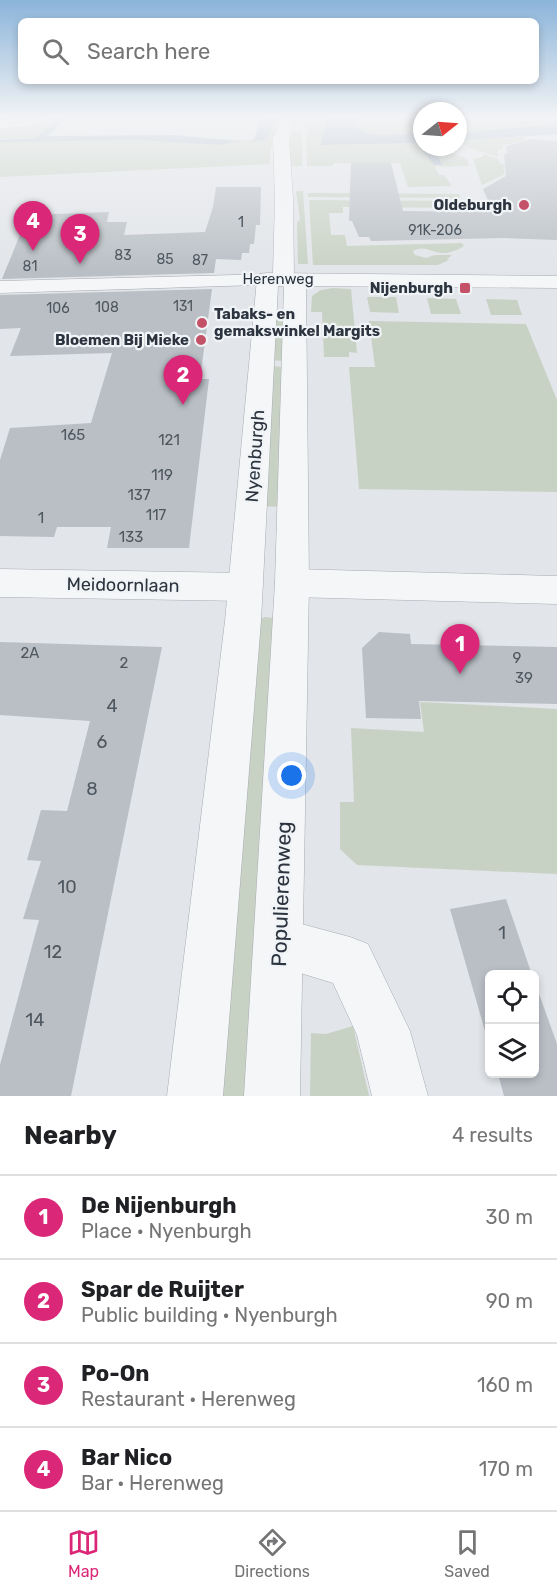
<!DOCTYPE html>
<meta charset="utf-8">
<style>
body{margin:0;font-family:Rubik,sans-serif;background:#f2f2f2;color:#202124}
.controls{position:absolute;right:18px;bottom:18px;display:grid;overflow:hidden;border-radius:9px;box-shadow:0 3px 9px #0003}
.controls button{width:54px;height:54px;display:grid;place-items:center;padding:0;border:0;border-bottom:2px solid #e0e0e0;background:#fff;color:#202124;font:30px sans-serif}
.compass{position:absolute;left:413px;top:102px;width:54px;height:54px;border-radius:50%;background:#fff;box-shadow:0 3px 9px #0003;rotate:73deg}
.you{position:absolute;left:292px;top:776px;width:21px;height:21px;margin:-15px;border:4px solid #fff;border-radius:50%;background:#1a73e8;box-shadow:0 0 0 9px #1a73e833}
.badge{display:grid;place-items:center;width:39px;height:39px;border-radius:50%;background:#db2777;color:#fff;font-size:20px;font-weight:700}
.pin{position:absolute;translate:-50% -50px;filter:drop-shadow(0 2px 3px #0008)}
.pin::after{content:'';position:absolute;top:32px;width:21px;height:18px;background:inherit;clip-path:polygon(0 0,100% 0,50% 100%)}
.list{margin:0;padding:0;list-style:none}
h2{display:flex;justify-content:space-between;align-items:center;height:78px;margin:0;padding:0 24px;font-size:26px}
h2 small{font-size:20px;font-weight:400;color:#757577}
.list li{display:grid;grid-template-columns:39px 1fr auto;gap:18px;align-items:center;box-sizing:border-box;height:84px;padding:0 24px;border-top:2px solid #e0e0e0}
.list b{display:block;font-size:22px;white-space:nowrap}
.list p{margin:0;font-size:20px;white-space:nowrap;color:#757577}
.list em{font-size:20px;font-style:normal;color:#757577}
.icon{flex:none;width:33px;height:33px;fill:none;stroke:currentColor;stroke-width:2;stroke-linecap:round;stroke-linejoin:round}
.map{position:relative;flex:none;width:557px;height:1096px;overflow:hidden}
.search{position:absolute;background:#fff;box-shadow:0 3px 9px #0003;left:18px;right:18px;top:18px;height:66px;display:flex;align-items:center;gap:15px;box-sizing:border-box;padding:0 21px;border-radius:9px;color:#757577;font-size:22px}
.sheet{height:414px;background:#fff}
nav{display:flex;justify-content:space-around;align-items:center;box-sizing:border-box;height:84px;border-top:2px solid #e0e0e0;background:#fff;font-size:16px;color:#757577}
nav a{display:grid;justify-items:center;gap:3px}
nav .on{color:#db2777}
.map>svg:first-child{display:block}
</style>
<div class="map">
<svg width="557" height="1096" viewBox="0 0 557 1096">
<rect width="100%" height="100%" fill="#e2e5e9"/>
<path fill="#c8d2c4" d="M48,118H61L37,138L174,137L261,141L269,118H281L270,151V164L0,177V127L28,126Z
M313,118H327L320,145L416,143L436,166L443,165L432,147H458V144L461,148L453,150L452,153L467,159L469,166L435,167L439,175H444L452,186L408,187L400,163H333V166H307L306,136Z
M357,118H422V137L381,139L357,134Z
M458,118H557V132L458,136Z
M292,131L302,132V166H291L289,145Z
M531,136L522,139L525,141L503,145V149L498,150V157L467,147L461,140Z
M484,154L498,159L500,163L507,166L503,167L505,174L482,185L473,159L482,157Z
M296,191H303L308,264H298L297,222L300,220Z
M308,193L459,194L460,198L308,197Z
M309,200L468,201L471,208L343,207V213H329L331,235H345L347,246L462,243L464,246C456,251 446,255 436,252C427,250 423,246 413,251L415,255L426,258L435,255H452L447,259L449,260L438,265H313Z
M333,288L351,289L357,353L349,352V357H324L322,312H311L312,296L321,290Z
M367,297H396L399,313L370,312Z
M427,298L456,299L461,314H431Z
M486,299L517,300L522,315H491Z
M273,315H285L284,361L270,360Z
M369,321L526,324L557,400V492L359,489L349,367H375Z
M270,366L284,367L280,507L262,506Z
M265,617L273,618L278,622L250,1096H212L248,693L260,619Z
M420,702L557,709V874L357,865L340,849V802H354L351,728L424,732Z
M353,1026L369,1096H310L311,1033L326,1034Z"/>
<path fill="#a0b4c6" d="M59,118H67L47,136L174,135L248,142L254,139L261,118H276L267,139C254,144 232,139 223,145L138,140L0,142V140L34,139Z
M327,118H357L356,127L366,133L378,135L422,133V147H432L443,165H434L416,143L320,145Z
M557,124V134L464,140L459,133Z"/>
<path fill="#b9bfc5" d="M531,139L557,141V240L504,238L371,241L369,237H359L352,221H349L351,163H391L403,211L493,212L483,189L506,176L504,154H507L506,146Z
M216,187H261L260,225H256L254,244H250L249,253H242L241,260L216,259L214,273L2,279L28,215L109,212L107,222H127L124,235L205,232L213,207Z
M212,289L200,379H209L189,548H107L111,527H57L54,537L0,536V460L10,428L91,423L112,353L10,356L21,328L0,329V295Z
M379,632L410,634L411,644L557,647V704L419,701L421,719L366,718L362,648Z
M0,642L162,647L71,1096H0V1065L39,920L23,919L41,861L27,860L41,810L67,811L90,721L0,715Z
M506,899L532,975H489V1045L450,909Z
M534,980L557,1044V1096H504L498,1074H534Z"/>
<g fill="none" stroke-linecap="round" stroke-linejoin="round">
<g stroke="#a7acb3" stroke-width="1">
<path id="minor" d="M49,118L47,121L25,127L0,128V120Z
M282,118H296L289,138L293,198L294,279L291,284L0,293V281L273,274L275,198L273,138Z
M0,569L246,573L258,577L263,587L258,597L246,601L0,597Z
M292,569L557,576V604L292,597L280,593L275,583L280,573Z
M279,918L350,937L368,944L410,1031L428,1096H372L357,1035L333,983L261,961L254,943L261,925Z"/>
</g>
<g stroke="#a7acb3" stroke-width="1">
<path id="tertiary" d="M268,273L557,276V288L306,286L309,583L300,1096H244L275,583L284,286H278L261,621L223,1096H167L225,621L257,279L260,274Z"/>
</g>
<use href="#minor" fill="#f4f6f8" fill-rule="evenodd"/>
<use href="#tertiary" fill="#f4f6f8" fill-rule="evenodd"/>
</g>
<linearGradient id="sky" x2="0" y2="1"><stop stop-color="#8bb4da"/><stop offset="0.43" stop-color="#f2f3f5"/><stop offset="1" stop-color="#f2f3f5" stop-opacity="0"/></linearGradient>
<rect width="557" height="272" fill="url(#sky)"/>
<g fill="#c35269" stroke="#f1f4f7" stroke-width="2">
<circle cx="524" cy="205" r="6"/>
<rect x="459" y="282" width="12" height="12" rx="3"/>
<circle cx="202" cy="323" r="6"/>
<circle cx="201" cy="340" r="6"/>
</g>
<g text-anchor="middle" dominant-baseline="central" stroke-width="4.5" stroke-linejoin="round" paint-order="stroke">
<g font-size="14" fill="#4e5760">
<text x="241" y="222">1</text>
<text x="435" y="230">91K-206</text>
<text x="123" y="255">83</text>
<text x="165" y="259">85</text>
<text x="200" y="260">87</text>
<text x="30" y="266">81</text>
<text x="183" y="306">131</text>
<text x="107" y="307">108</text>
<text x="58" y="308">106</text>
</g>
<g font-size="15" font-weight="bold" fill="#2b343f" stroke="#f1f4f7" text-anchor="end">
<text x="512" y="205">Oldeburgh</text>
<text x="453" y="288">Nijenburgh</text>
<text x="214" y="314" text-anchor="start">Tabaks- en<tspan x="214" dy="17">gemakswinkel Margits</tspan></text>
<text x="189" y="340">Bloemen Bij Mieke</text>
</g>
<g font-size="15" fill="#2b343f" stroke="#f1f4f7">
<text x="278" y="279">Herenweg</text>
</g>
<g font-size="15" fill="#4e5760">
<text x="73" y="435">165</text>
<text x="169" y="440">121</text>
<text x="162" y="475">119</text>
<text x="139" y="495">137</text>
<text x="156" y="515">117</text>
<text x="41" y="518">1</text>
<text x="131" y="537">133</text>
<text x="30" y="653">2A</text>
<text x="517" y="658">9</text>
<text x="124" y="663">2</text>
<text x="524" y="678">39</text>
</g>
<g font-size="18" fill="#2b343f" stroke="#f1f4f7">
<text transform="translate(255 456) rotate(-86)">Nyenburgh</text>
<text transform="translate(123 585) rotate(1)">Meidoornlaan</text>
</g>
<g font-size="18" fill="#4e5760">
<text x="112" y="706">4</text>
<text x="102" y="742">6</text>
<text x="92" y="789">8</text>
<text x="67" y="887">10</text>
<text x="502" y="933">1</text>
<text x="53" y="952">12</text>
<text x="35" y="1020">14</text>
</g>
<g font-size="21" fill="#2b343f" stroke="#f1f4f7">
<text transform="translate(281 894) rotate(-88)">Populierenweg</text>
</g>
</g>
</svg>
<div class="controls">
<button><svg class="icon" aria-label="locate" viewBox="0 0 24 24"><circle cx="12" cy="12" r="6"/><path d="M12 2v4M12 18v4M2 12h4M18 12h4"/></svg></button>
<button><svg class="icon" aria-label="layers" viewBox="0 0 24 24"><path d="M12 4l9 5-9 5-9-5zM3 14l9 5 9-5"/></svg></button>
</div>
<svg class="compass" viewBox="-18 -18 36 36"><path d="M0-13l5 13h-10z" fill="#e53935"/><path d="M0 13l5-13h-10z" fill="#757577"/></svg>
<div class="you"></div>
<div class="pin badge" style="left:460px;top:674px">1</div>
<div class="pin badge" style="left:183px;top:405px">2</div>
<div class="pin badge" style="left:80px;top:264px">3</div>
<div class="pin badge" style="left:33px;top:251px">4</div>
<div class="search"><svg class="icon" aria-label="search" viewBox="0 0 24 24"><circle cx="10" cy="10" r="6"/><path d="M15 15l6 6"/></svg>Search here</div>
</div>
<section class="sheet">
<h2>Nearby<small>4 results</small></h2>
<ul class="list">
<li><span class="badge">1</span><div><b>De Nijenburgh</b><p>Place · Nyenburgh</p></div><em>30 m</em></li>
<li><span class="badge">2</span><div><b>Spar de Ruijter</b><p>Public building · Nyenburgh</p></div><em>90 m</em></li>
<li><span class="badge">3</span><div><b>Po-On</b><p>Restaurant · Herenweg</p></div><em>160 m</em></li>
<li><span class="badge">4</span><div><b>Bar Nico</b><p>Bar · Herenweg</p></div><em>170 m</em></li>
</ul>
</section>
<nav>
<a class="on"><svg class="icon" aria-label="map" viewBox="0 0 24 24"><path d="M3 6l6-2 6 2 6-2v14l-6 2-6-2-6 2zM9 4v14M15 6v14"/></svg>Map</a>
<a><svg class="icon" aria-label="directions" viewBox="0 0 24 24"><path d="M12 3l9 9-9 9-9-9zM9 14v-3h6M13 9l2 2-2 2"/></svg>Directions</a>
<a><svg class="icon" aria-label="saved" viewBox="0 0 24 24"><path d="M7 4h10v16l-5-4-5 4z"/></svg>Saved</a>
</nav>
